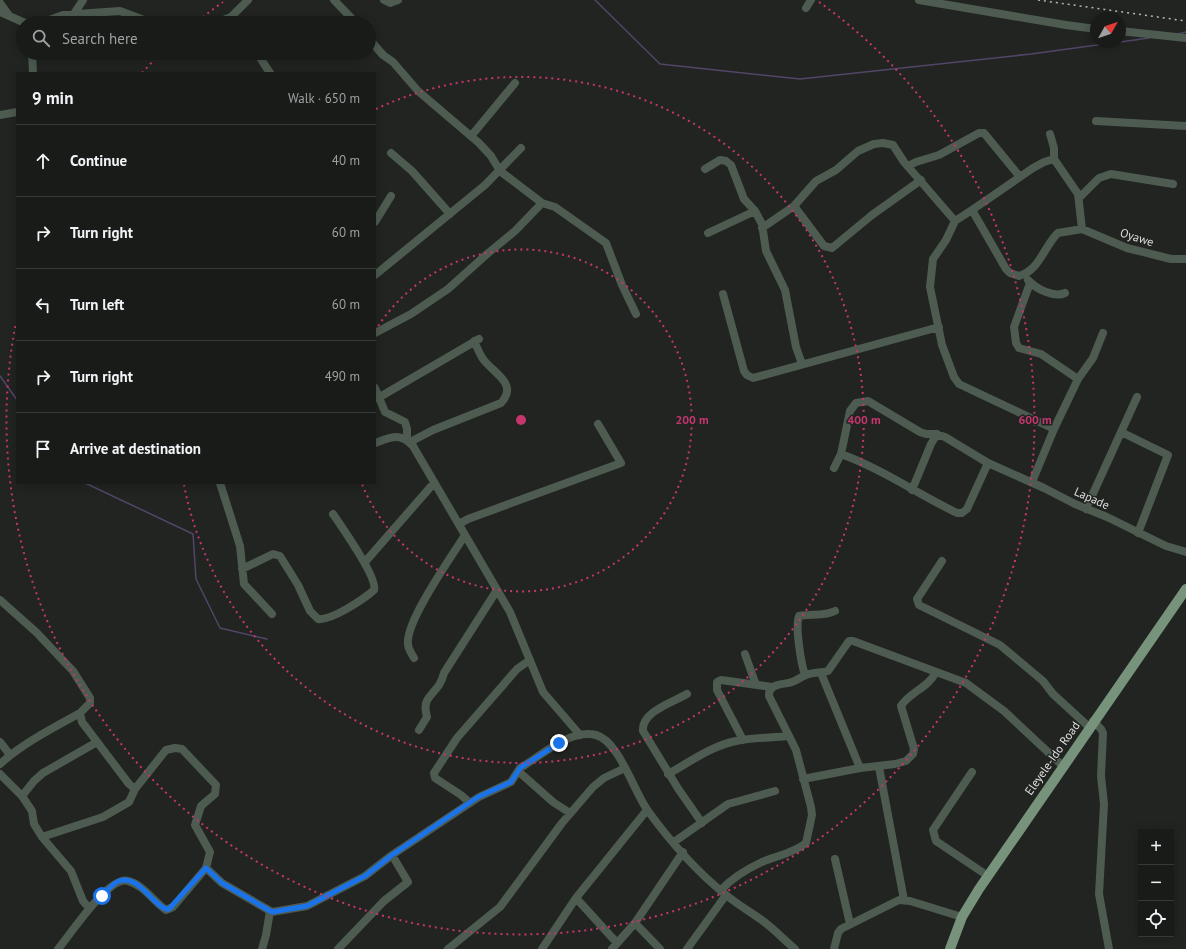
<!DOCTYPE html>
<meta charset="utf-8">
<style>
body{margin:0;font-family:"PT Sans",sans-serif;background:#222422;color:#f1f3f6}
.controls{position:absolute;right:12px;bottom:12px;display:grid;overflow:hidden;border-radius:0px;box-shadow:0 2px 10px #0003}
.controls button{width:36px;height:36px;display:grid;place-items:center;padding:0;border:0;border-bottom:1px solid #373938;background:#191b19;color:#f1f3f6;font:20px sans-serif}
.compass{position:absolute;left:1090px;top:12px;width:36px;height:36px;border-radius:50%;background:#191b19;box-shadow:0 2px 10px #0003;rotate:50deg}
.stop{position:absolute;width:12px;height:12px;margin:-9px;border:3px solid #1a73e8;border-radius:50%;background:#fff}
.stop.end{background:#1a73e8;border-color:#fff;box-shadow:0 1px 4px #0008}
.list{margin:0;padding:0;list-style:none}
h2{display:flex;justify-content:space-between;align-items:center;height:52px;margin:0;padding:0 16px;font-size:17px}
h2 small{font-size:13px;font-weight:400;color:#9fa1a2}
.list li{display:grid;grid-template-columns:26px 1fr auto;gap:12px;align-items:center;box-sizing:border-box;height:72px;padding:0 16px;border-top:1px solid #373938}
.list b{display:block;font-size:15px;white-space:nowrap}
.list em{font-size:13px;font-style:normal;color:#9fa1a2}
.icon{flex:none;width:22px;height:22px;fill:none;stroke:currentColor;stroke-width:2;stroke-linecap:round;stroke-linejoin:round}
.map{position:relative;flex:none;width:1186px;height:949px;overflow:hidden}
.search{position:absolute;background:#191b19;box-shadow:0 2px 10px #0003;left:16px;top:16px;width:360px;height:44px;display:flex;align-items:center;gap:10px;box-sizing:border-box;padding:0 14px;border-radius:22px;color:#9fa1a2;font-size:15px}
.panel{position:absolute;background:#191b19;box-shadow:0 2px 10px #0003;left:16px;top:72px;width:360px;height:412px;border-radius:0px}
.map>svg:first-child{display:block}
</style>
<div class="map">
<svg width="1186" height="949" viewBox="0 0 1186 949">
<rect width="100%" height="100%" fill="#212421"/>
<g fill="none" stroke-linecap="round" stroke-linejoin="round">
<path stroke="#514667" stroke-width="1.5" d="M595,0L660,64L800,79L1031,54L1119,42
M1178,34L1186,32
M1120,42L1149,38
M0,376L17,400
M85,483L193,534L196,579L220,628L267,639"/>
<path stroke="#4d5b50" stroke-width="8" d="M334,0L356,23
M384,0L390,3L398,0
M919,0L1066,25L1096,29
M0,3L8,14
M806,8L811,0
M0,12L25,23
M74,14L83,0
M41,23L63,15L120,11L152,23
M216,23L231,17
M230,23L231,17L248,0
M1120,31L1186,38
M369,39L383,55L393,62L418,91L479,143L491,156L500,171L542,203L555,207L606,243L622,285L636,314
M32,53L33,73
M257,53L270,73
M0,115L17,112
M1096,121L1186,126
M1050,134L1054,148V159L1078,194L1082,229
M472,135L515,83
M391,153L412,171L450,214
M908,166L916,162L939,155L979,133H984L1020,177
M705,169L720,160L726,161L731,165L744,199L755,211L762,224L766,251L785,290L796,347L802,364
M1079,198L1099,178L1111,174L1173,184
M794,206L824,246L832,248L872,215L921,180
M972,210L1033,168L1044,162L1054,159
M375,222L391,196
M762,228L794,206L816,181L836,170L858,151L874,144L883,143L893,145L904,162L955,221
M708,233L755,211
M375,275L485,185L521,148
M1028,280C1036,289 1054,298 1065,293
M1030,283L1014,327L1016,343L1019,348L1041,354L1078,379
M723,294L744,371L747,375L753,378L939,327
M375,333L411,314L448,289L487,254L515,231L542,203
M375,388L385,412L405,422L407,429V439
M378,398L479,339
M1054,429L1078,379L1093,358L1103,333
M1121,432L1168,455L1138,533
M410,442L433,430L501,403C519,384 493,373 483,359C479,353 477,347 474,341
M375,443C391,437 400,432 413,446L510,612L543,692L580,735
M841,454C882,469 918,494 957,513H962L967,509L988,463
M834,468L841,454L850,411L856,403L868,401L920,432L926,434H936L945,437L988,463L1044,488L1075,504L1107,517L1166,546L1186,552
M1032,482L1054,429L959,384L954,377L942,345L930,287L933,259L946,240L955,221L972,210L1006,269L1010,273L1019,276C1040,270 1044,246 1058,233L1082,229L1127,248L1171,259H1186
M220,483L240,546L244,584L272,614
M912,490L931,444L937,434
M1086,509L1137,397
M459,524L468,519L621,463L598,424
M942,561L917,599L919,605L1000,645L1043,681L1053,694L1089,727
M365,562L434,483
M242,569L273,554L280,556L298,585L310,611L318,619C331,621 364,599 374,590C378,578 341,526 333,514
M0,600L36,632L73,671L90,698V703L80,713L82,722L129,784L135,789L166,750L175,748L182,749L216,785L215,794L201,806L195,825L210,852L206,868L222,883L272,912L307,906L365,876L392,855L479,797L511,782L520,768L525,765C544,753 571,729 596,735C619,741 634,792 648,811C670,841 697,872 726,895C738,905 751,912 763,921C774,929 784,940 795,949
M745,654L756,685
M414,658C412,654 408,649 408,644C405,622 452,556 465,535
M821,673L860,768
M805,675C801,664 795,626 799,616C812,613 823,617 835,611
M687,694C673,702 641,712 643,731L679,790L702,823
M1093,721L1101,729L1103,733L1101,776L1104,804L1099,894L1109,949
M419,730L427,717C422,699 430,698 439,685C441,682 443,677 444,673L497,590
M743,740L717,690V682L721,680L772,687
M0,742L10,755
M0,764C23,743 53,728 80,713
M879,767L904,900
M518,771L553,802L570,813
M972,772L933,830L936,841L988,876
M0,774L22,796L32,811L34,824L42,837L71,871L83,901L89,908
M668,774C690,762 711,746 736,741C753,737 771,738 789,736
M803,779L860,768L895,764L906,761L913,754L914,749L901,706C910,692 928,688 936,672
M22,796L34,781L43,773L97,742
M470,803L461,795L435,778L434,773L457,738L517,669L530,660
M42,837L103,817L129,802L135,789
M674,842L728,804L775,791
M835,859L850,924
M721,890C732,878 747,869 762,862C776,856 794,853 806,843L812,815L811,807L796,750L769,696C768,683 783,685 792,682C798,680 803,675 809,674C816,672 822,673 828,671L849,641H853L966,683L1004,711L1064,767
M576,898L617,943
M635,923L660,949
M58,949C70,935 109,875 128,881C144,885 153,901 166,910L173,907L206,868
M262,949L266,935L270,911
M338,949L384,901L408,882L392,855
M448,949L500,907L562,823L593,787L604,778L625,768
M542,949L576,898L647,810
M612,949L635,923L683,852
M687,949L726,895
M834,949L838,933L841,929L899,900L910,901L962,917"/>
<path stroke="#77937c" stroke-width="10" d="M950,949L962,917L979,889L1186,589"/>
<path stroke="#b7b8b7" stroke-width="1.5" stroke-dasharray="2 4" stroke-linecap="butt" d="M1038,0L1186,21"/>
</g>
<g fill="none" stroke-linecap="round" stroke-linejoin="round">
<path stroke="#1a73e8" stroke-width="5" d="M102,896C107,891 113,883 119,881C139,873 157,912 169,909L206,868L222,883L272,912L307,906L365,876L392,855L478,797L511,782L520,768L559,743"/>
</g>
<g fill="none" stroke="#c6366e" stroke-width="2" stroke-dasharray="2 4">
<path d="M375 331A171 171 0 1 1 362 484"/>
<path d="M376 109A343 343 0 1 1 184 485"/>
<path d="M142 73A514 514 0 0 1 161 53M198 21A514 514 0 0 1 223 2M819 2A514 514 0 1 1 16 322"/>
</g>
<g text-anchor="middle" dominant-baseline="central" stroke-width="3" stroke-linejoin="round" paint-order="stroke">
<g font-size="12" fill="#dddedd" stroke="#212421">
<text transform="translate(1137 237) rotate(18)">Oyawe</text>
<text transform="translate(1092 498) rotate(24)">Lapade</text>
<text transform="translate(1052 758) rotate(-55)">Eleyele-Ido Road</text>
</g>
</g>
<circle cx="521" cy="420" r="6" fill="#c6366e" stroke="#212421" stroke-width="2"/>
<g font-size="12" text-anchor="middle" font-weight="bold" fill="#c6366e" stroke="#212421" stroke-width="3" stroke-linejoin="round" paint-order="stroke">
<text x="692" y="424">200 m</text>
<text x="864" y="424">400 m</text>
<text x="1035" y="424">600 m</text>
</g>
</svg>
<div class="controls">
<button>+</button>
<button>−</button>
<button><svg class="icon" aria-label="locate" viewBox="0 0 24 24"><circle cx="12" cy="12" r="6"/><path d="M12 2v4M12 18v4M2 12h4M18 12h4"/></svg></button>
</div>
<svg class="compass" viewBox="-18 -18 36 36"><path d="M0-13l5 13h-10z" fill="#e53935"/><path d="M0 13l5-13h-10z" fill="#9fa1a2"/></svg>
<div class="stop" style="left:102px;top:896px"></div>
<div class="stop end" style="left:559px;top:743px"></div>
<div class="search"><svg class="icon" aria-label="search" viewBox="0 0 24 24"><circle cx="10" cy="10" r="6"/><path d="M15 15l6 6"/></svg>Search here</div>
<section class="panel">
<h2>9 min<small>Walk · 650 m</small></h2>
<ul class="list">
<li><svg class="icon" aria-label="ahead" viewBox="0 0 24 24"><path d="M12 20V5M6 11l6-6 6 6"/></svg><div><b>Continue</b></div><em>40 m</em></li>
<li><svg class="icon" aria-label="right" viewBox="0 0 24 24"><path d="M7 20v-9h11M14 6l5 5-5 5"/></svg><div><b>Turn right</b></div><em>60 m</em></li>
<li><svg class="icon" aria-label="left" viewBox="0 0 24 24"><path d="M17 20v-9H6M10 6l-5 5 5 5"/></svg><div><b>Turn left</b></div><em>60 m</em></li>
<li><svg class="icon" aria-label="right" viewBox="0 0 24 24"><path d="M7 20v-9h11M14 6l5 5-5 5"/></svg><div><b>Turn right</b></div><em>490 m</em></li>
<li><svg class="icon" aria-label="arrive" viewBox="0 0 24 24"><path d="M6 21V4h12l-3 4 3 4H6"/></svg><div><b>Arrive at destination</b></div></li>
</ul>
</section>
</div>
